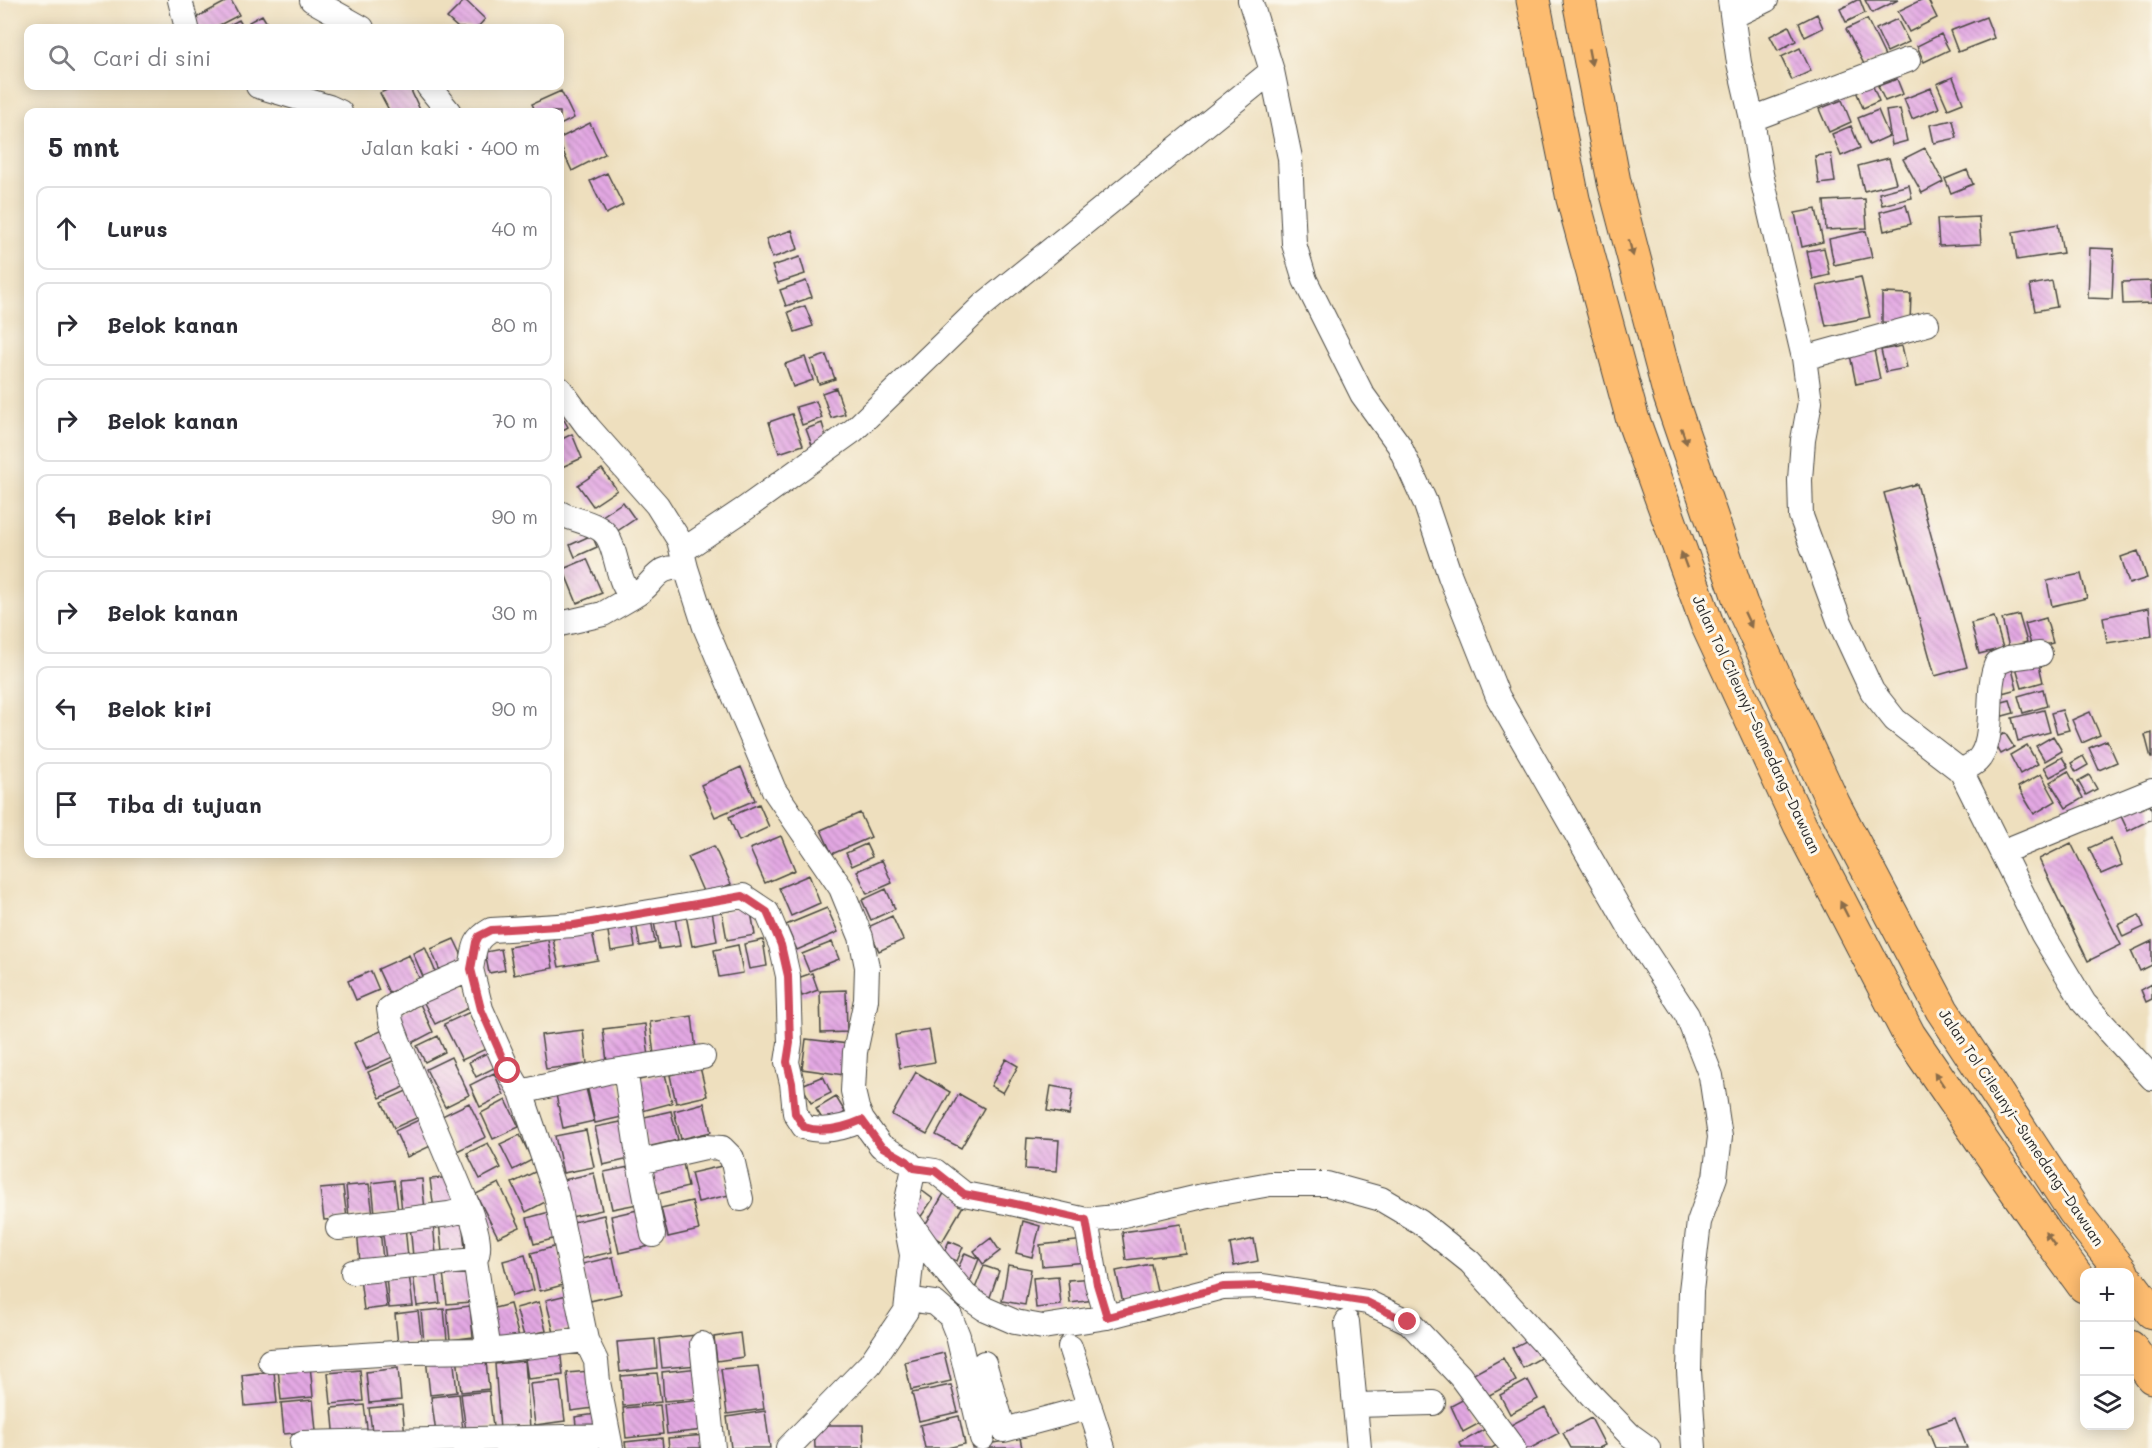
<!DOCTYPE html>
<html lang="id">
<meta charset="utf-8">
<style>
body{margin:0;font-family:Mali,sans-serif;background:#f7f7f7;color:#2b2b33}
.controls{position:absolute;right:18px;bottom:18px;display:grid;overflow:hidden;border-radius:12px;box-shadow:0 3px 15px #0003}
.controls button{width:54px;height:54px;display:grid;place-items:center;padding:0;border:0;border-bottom:2px solid #e1e1e2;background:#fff;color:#2b2b33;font:30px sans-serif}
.stop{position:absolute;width:18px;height:18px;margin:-14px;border:4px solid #d1495b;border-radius:50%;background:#fff}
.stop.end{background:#d1495b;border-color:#fff;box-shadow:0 2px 6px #0008}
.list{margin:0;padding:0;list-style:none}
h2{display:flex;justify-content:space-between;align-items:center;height:78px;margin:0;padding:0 24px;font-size:26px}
h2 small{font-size:20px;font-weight:400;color:#7c7c81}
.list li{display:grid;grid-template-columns:39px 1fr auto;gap:18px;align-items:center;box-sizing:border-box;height:84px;margin:0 12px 12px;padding:0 12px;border:2px solid #e1e1e2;border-radius:12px}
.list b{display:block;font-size:22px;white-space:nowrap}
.list em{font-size:20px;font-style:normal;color:#7c7c81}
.icon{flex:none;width:33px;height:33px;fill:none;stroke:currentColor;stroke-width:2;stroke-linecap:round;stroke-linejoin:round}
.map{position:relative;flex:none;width:2152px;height:1448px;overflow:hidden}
.search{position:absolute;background:#fff;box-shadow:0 3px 15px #0003;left:24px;top:24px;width:540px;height:66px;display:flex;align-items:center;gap:15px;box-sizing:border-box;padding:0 21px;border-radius:12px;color:#7c7c81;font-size:22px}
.panel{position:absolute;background:#fff;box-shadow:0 3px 15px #0003;left:24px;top:108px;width:540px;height:750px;border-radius:12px}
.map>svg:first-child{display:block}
</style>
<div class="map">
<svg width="2152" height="1448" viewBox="0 0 2152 1448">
<defs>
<pattern id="building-back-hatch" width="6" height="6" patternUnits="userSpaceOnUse" patternTransform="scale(1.5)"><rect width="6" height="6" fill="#e4a9e4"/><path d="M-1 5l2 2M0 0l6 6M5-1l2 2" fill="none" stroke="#b98ab9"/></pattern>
</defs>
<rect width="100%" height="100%" fill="#fbf7ec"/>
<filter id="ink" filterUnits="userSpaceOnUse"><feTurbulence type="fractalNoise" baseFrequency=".0167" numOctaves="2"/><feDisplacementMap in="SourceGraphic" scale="12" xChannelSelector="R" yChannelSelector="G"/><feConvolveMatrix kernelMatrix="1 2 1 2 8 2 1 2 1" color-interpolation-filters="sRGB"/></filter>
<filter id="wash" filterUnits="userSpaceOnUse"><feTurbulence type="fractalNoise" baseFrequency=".008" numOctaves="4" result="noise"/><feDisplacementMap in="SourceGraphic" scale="24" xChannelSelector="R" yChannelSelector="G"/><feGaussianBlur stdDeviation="1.35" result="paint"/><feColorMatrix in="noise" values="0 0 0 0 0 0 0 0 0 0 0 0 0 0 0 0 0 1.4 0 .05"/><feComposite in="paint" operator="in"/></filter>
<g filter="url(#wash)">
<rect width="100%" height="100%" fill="#eedfbe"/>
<g id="blocks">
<path fill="url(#building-back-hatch)" d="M229,0H231L239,15L214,28H194L190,21Z
M465,0L485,19L477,28H458L447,18Z
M1857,0H1860L1865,13L1846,22L1840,9Z
M1865,0H1898L1872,13Z
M1921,0H1928L1937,18L1909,32L1898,11Z
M1817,14L1823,28L1805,37L1799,23Z
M262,15L270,28H253L249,22Z
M1986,17L1994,38L1958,52L1950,31Z
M1867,19L1885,56L1865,66L1846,29Z
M1897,19L1909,42L1887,52L1876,29Z
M239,20L244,28H224Z
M1789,26L1796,41L1778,51L1770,36Z
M1941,34L1949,50L1924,62L1917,46Z
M1800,48L1811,71L1792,80L1781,57Z
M1953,77L1963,103L1948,109L1937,84Z
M1897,79L1903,94L1885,101L1878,86Z
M1872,84L1879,101L1863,108L1856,91Z
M395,86H409L421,112H390L380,93Z
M1931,88L1939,108L1912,119L1904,99Z
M561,91L574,118L560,125V112H536L532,104Z
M1842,100L1851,122L1829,132L1819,109Z
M1900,109L1907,141L1892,145L1886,111Z
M1878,110L1889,136L1869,145L1858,118Z
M1953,120L1957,138L1934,143L1930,125Z
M590,123L605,154L572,171L560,145V138Z
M1851,126L1860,148L1841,156L1832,134Z
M1925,148L1943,182L1922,193L1903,159Z
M1831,154L1835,182L1819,184L1815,156Z
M1889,158L1896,183L1864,191L1858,166Z
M1967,170L1973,184L1951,193L1945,179Z
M607,173L623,205L606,214L590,181Z
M1909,185L1912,198L1882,205L1879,193Z
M1865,199L1867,228L1826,230L1824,201Z
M1906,205L1911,224L1884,231L1880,212Z
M1816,209L1823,242L1802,247L1795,213Z
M1979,217L1981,244L1939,246L1937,219Z
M2058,224L2063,253L2017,260L2013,232Z
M792,230L798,249L772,258L766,239Z
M1866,231L1872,257L1834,265L1829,239Z
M1824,248L1830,275L1813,279L1807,251Z
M2090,248L2114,249L2112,299L2088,298Z
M800,257L805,274L778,283L772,266Z
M1861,277L1870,317L1826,326L1817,286Z
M806,281L812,297L786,306L780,290Z
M2052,281L2057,307L2035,311L2030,285Z
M2151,281L2152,303L2123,304L2122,282Z
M1882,293L1911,294L1910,323L1882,322Z
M805,306L813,326L795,332L788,312Z
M1902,346L1907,368L1886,372L1881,350Z
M1874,350L1880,379L1856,384L1850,355Z
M826,355L835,379L819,384L811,360Z
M805,357L813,380L793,387L785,364Z
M836,388L845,414L831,418L822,393Z
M816,401L822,418L802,425L796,407Z
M560,413L568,427L560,432Z
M792,414L803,445L779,453L769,422Z
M822,423L828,443L813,448L806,429Z
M572,434L582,458L562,467L560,462V440Z
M602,469L617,490L593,506L578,485Z
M1917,484L1967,667L1935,676L1884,493Z
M623,502L635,519L613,534L601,517Z
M592,535L597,547L575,557L570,545Z
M2138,551L2147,578L2129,584L2121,557Z
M587,559L602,593L577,603L563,569Z
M2081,574L2087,598L2052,606L2047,581Z
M2149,608L2152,636L2107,643L2103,617Z
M2019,615L2027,642L2009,647L2002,619Z
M1994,617L2003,648L1979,654L1971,623Z
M2046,618L2053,643L2032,648L2025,624Z
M2038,661L2043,682L2022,688L2016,667Z
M2012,669L2017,689L2002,693L1996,674Z
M2043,689L2047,706L2023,713L2018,696Z
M2010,700L2014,713L1999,717L1995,704Z
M2044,710L2050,732L2018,741L2012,718Z
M2062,710L2069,730L2057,733L2051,713Z
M2090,712L2100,735L2082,743L2072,720Z
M2005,733L2014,747L2001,754L1993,740Z
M2152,733V758H2151L2145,735Z
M2053,736L2062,751L2045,761L2036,746Z
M2107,740L2117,762L2099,770L2089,748Z
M2027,745L2038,764L2020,774L2010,755Z
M2083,756L2088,765L2076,772L2071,763Z
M2062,757L2068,767L2050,777L2044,767Z
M741,767L755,800L715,817L701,785Z
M2068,771L2083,798L2066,808L2050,782Z
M2041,774L2056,801L2034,814L2018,787Z
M2089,775L2097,789L2086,795L2078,781Z
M2148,801L2152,810V819L2128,831L2120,814Z
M759,804L769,827L739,841L729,817Z
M860,813L871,837L832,854L821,830Z
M781,836L795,870L765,883L750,849Z
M2111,838L2122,865L2101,874L2089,848Z
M2071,843L2121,945L2088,961L2039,859Z
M866,844L872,857L852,866L846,853Z
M714,846L731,884L705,896L688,857Z
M882,860L892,883L867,894L857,871Z
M809,875L820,903L791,916L779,888Z
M886,889L895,909L871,920L862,900Z
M711,905L717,941L692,946L685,910Z
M750,906L755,935L727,940L722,912Z
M827,908L838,932L797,950L786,925Z
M674,913L680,946L659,949L653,917Z
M2139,915L2144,927L2123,937L2118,925Z
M892,916L903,940L879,951L868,927Z
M651,919L655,943L640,946L636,922Z
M631,921L635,947L611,951L607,925Z
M592,932L598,960L559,967L553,939Z
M454,939L464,960L440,971L431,949Z
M548,940L553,968L514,975L509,947Z
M763,940L767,966L749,969L744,944Z
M2152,941V965L2140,971L2131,951Z
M832,942L839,959L809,971L802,954Z
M738,945L743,973L719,977L714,950Z
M425,947L436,973L424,979L413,953Z
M501,949L505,970L489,973L485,952Z
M409,955L420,980L389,993L378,969Z
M371,971L379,990L356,1000L348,981Z
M812,973L818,990L802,996L795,979Z
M461,980L473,1006L435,1024L422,999Z
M2152,984V999L2146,1002L2141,990Z
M846,990L847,1032L821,1033L820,991Z
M420,1004L433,1032L410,1044L396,1016Z
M470,1012L488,1048L462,1060L444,1024Z
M692,1016L696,1050L654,1055L650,1022Z
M645,1024L649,1057L607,1062L603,1029Z
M929,1029L935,1062L900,1068L895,1035Z
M383,1030L395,1056L366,1069L354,1043Z
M583,1030L587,1064L546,1069L541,1035Z
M438,1036L445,1052L425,1062L417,1046Z
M806,1039L848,1044L844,1075L802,1069Z
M489,1052L496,1067L476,1077L469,1062Z
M451,1057L469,1095L445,1107L426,1069Z
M397,1059L409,1085L380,1098L368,1072Z
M1006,1059L1018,1066L1003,1093L991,1086Z
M700,1067L707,1096L676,1103L670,1075Z
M916,1072L950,1092L927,1134L892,1115Z
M494,1073L504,1095L480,1107L470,1085Z
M665,1074L672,1103L642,1111L635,1081Z
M823,1076L831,1093L811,1103L802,1085Z
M618,1079L626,1116L595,1123L587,1086Z
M585,1084L594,1121L563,1128L555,1090Z
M1051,1086L1073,1090L1069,1115L1047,1111Z
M411,1089L423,1115L394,1128L382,1102Z
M959,1094L984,1108L961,1148L936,1135Z
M836,1097L845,1112L826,1125L816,1109Z
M506,1100L519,1127L493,1139L481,1113Z
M469,1103L486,1137L457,1151L440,1117Z
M704,1103L711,1132L681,1139L674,1111Z
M671,1111L678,1140L647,1147L640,1118Z
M423,1118L435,1144L407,1157L395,1131Z
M626,1121L634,1158L603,1165L595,1127Z
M586,1130L594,1167L563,1173L555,1136Z
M520,1135L532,1160L513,1170L500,1144Z
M1027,1138L1059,1140L1057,1171L1025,1169Z
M488,1143L501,1168L480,1179L467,1153Z
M682,1158L688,1187L658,1194L651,1165Z
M634,1166L643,1203L612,1209L604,1172Z
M722,1166L729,1195L698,1202L691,1173Z
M539,1170L553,1198L526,1212L512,1183Z
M594,1173L602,1210L571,1217L563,1180Z
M453,1177L457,1208L434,1211L430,1179Z
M422,1179L425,1210L402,1212L399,1181Z
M394,1180L398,1211L375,1214L372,1183Z
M499,1183L520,1227L498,1237L476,1194Z
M369,1184L373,1215L349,1217L346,1186Z
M343,1187L347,1218L324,1220L320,1189Z
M921,1190L933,1199L920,1218L908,1209Z
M946,1190L966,1201L942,1242L922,1230Z
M692,1201L699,1230L668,1237L661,1208Z
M642,1209L650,1246L619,1253L611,1216Z
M553,1211L560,1237L534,1244L527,1218Z
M604,1215L612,1252L581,1259L573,1222Z
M462,1218L465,1249L442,1252L439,1221Z
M1023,1221L1040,1226L1032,1257L1016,1253Z
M433,1223L436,1254L413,1257L410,1225Z
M1181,1224L1185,1253L1126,1260L1122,1232Z
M405,1226L408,1257L386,1259L382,1228Z
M380,1229L383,1260L360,1262L357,1231Z
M991,1238L1000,1251L983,1264L974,1251Z
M1254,1239L1258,1261L1234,1266L1230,1244Z
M1085,1240L1087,1262L1042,1266L1040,1245Z
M949,1241L963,1247L957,1261L943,1255Z
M557,1246L567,1284L540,1291L531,1253Z
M965,1253L979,1259L970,1282L955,1275Z
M525,1255L534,1290L512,1296L503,1261Z
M613,1257L621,1294L590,1301L582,1264Z
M1151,1264L1158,1296L1123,1303L1116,1271Z
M1008,1265L1031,1269L1025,1305L1002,1301Z
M984,1266L999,1271L990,1297L974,1291Z
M466,1270L470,1302L447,1304L443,1273Z
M436,1272L440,1303L417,1306L413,1274Z
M409,1274L413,1306L389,1308L386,1277Z
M383,1276L387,1307L364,1310L360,1279Z
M1058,1276L1061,1305L1036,1308L1033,1278Z
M1093,1278L1095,1300L1070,1303L1068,1280Z
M567,1295L576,1328L554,1333L546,1300Z
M539,1302L546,1331L524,1336L516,1308Z
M510,1304L519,1337L495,1343L487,1310Z
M470,1306L473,1337L450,1340L447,1309Z
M444,1309L447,1340L424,1342L421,1311Z
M418,1311L422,1343L398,1345L395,1314Z
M740,1333L743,1357L717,1361L714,1337Z
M696,1335L699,1365L662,1368L659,1339Z
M1534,1337L1544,1356L1523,1368L1512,1348Z
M655,1339L657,1368L620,1372L617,1342Z
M560,1348L563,1375L528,1379L524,1352Z
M485,1353L489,1389L461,1392L457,1356Z
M944,1353L951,1381L911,1390L905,1362Z
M453,1355L457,1392L430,1395L426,1358Z
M1503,1358L1516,1381L1482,1399L1470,1376Z
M525,1361L530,1428L500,1430L495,1364Z
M310,1365L313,1397L281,1400L278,1368Z
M758,1366L764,1409L727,1414L721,1369Z
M398,1368L401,1400L369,1403L366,1372Z
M699,1368L702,1398L664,1401L662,1372Z
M360,1370L363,1401L331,1404L328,1373Z
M274,1371L277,1403L245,1406L242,1375Z
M590,1371L594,1408L571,1411L567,1373Z
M657,1373L661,1402L623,1406L621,1376Z
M1528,1380L1538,1399L1510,1414L1500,1395Z
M560,1381L565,1421L535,1425L530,1384Z
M951,1385L958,1412L919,1421L912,1393Z
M489,1391L493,1427L466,1431L461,1394Z
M459,1394L463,1430L436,1433L431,1397Z
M1468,1397L1480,1423L1463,1432L1451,1406Z
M313,1400L316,1431L284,1434L281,1403Z
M702,1400L704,1430L667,1434L664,1404Z
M364,1405L368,1436L335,1440L332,1408Z
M402,1405L405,1436L373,1439L369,1408Z
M660,1405L663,1434L626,1438L623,1408Z
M1545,1407L1559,1433L1531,1448H1519L1507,1427Z
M765,1411L770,1448H731L727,1417Z
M596,1414L597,1431L577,1433L575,1417Z
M959,1416L965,1444L947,1448H925L920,1425Z
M1591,1418L1605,1445L1599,1448H1571L1563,1433Z
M1955,1418L1967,1448H1935L1927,1428Z
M814,1425H863L864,1448H815Z
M1487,1428L1497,1445L1492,1448H1462L1460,1443Z
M706,1435L707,1448H669L668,1438Z
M662,1438L663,1448H626L625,1442Z
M1020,1438L1022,1448H972V1447Z"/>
</g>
</g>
<g filter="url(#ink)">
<use href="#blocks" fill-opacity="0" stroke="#484641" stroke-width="1.5"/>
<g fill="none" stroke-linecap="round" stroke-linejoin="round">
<g stroke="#484641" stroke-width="26">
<path id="minor" d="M180,0L187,28
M312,0L362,28
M1250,0L1272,71L1290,158L1294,244L1305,280L1362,394L1399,445L1425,502L1450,576L1498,697L1632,931L1687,1015L1711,1076L1720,1137L1715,1177L1699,1222L1691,1291L1689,1371L1694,1448
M1730,0L1739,63L1752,119L1761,174L1804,358L1810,402L1803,440L1800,480L1801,516L1839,620L1872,691L1895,720L1961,771L2042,933L2084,1003L2152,1078
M1733,16L1766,0
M258,86L329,107L340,112
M428,86L449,112
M1752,119L1908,60
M1804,358L1927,324
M560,389L588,427L657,505L679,540L686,568L705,627L774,790L841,888L861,937L867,967L866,1000L855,1052L853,1091L857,1108L862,1120L881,1146L907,1161L914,1168L904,1214L912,1255L906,1311L870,1364L788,1448
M560,513C573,521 598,522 607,536C618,552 617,588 634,596C656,584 654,564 686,568
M682,551L746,508L854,430L983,305L1272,71
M560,624L603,614L634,596
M1961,771C1966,768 1973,765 1977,761C1998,740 1984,690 1997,663L2009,658L2040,654
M2002,852L2152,791
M471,969C475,949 473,940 491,930L574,925L743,896L767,912L781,945L788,976L790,1043L787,1062L792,1083L795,1113L804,1127C823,1133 844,1128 862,1120
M625,1069L639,1162L653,1235
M521,1092L607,1072L703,1057
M639,1162L705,1147L722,1148L732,1158L741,1199
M914,1168L935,1171L964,1194L1011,1203L1086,1220L1115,1217L1203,1196L1270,1184H1327L1381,1199L1420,1222L1470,1262L1593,1397L1630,1435L1648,1448
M469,1209L399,1043L391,1022L389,1009L409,996L471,969L481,1009L508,1070L521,1092L556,1195L586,1340L596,1361L598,1382L611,1448
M1086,1220L1097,1284L1107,1317
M909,1221L935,1258L966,1296L985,1309L1015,1322L1043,1327L1107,1317L1223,1287L1263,1286L1367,1302L1409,1322L1460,1376L1513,1448
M338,1228L449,1214L469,1209C474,1224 483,1246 475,1260L489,1351
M353,1272L475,1260
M908,1299L935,1303L950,1316L958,1336L982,1438
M1347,1322L1359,1448
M702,1344L713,1448
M1070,1347L1103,1448
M270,1361L411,1352L489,1351L586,1340
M984,1363L1004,1430L1090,1407
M1355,1405L1433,1403
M302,1443L608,1436"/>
</g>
<g stroke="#484641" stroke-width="35">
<path id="motorway" d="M1533,0L1573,199L1632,417L1707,624L1800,825L1909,1035L2046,1234L2084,1286
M1579,0L1614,182L1670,396L1741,604L1834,805L1942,1010L2074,1211L2122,1272
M2130,1283L2152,1312
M2130,1347L2152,1377"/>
</g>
<use href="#minor" stroke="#fff" stroke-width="24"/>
<use href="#motorway" stroke="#fdbc70" stroke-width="33"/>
</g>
<defs><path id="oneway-solid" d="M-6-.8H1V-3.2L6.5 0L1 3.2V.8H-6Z" transform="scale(1.5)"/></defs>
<g fill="#8a6c4a">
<use href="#oneway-solid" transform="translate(1590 57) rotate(79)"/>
<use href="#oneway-solid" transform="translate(1631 248) rotate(75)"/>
<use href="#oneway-solid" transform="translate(1684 436) rotate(71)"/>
<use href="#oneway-solid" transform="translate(1684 560) rotate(-110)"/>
<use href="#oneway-solid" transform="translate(1748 620) rotate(65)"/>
<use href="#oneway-solid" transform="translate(1844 909) rotate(-117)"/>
<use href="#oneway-solid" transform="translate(1939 1079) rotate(-124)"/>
<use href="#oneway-solid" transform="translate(2050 1239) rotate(-126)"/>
</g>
</g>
<g fill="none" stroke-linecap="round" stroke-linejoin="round" filter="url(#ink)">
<path stroke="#d1495b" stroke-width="8" d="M508,1071L481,1009L471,969L476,942L479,936L491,930L574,925L743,896L767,912L781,945L788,976L790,1043L787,1062L792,1083L795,1113L804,1127C823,1133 844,1128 862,1120L881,1146L907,1161L914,1168L935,1171L964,1194L1011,1203L1086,1220L1097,1284L1107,1317L1223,1287L1263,1286L1367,1302L1408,1322"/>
</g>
<g text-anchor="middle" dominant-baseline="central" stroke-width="6" stroke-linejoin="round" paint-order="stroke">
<g font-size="15" fill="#2b2b2b" stroke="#fbf7ec">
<text transform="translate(1757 724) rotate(65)">Jalan Tol Cileunyi–Sumedang–Dawuan</text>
<text transform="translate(2022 1127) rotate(56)">Jalan Tol Cileunyi–Sumedang–Dawuan</text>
</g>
</g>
</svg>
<div class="controls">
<button>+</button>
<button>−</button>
<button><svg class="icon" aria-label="layers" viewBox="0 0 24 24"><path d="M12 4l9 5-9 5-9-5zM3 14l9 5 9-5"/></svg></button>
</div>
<div class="stop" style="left:508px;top:1071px"></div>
<div class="stop end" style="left:1408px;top:1322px"></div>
<div class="search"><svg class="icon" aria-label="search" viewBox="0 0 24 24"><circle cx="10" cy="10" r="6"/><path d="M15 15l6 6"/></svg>Cari di sini</div>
<section class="panel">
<h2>5 mnt<small>Jalan kaki · 400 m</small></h2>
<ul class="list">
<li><svg class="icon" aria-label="ahead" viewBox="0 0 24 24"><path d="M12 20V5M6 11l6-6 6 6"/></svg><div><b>Lurus</b></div><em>40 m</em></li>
<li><svg class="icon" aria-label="right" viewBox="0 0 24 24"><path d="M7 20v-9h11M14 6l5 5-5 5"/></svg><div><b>Belok kanan</b></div><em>80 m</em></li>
<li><svg class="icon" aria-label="right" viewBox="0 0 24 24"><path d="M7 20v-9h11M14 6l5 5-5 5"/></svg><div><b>Belok kanan</b></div><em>70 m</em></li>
<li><svg class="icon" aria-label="left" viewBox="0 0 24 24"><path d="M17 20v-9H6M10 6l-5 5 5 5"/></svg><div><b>Belok kiri</b></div><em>90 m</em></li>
<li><svg class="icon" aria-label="right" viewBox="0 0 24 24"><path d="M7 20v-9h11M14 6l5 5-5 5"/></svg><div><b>Belok kanan</b></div><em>30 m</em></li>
<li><svg class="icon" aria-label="left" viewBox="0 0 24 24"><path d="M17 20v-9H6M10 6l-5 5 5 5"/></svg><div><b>Belok kiri</b></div><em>90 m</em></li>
<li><svg class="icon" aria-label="arrive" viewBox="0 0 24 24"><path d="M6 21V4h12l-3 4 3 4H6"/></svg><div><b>Tiba di tujuan</b></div></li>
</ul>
</section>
</div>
